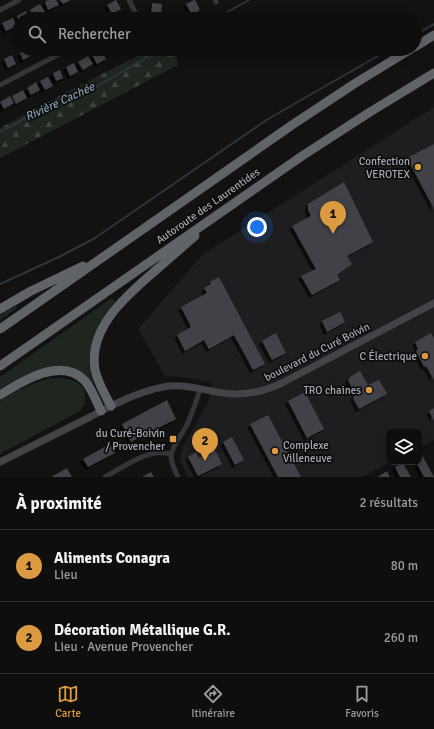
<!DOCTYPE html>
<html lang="fr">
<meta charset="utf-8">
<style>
body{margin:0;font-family:Signika,sans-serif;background:#1c1c1c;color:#f1f3f6}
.controls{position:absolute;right:12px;bottom:12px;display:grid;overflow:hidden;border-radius:8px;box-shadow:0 2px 10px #0003}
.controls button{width:36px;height:36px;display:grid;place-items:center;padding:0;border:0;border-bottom:1px solid #2e2e2e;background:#0e0e0e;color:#f1f3f6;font:20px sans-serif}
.you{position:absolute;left:257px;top:227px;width:14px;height:14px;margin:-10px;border:3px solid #fff;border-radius:50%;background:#1a73e8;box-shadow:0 0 0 6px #1a73e833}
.badge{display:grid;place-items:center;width:26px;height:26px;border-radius:50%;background:#dc9a41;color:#111;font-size:13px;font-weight:700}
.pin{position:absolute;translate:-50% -33px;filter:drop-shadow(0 1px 2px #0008)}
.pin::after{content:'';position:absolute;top:21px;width:14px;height:12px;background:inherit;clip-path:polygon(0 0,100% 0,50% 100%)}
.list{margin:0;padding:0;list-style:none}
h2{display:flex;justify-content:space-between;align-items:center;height:52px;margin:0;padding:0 16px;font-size:17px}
h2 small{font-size:13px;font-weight:400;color:#9b9c9e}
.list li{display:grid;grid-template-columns:26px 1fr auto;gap:12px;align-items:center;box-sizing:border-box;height:72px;padding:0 16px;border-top:1px solid #2e2e2e}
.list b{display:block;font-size:15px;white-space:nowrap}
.list p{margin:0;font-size:13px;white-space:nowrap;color:#9b9c9e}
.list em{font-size:13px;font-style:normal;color:#9b9c9e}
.icon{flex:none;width:22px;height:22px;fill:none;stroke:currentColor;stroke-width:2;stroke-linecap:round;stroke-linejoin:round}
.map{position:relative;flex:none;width:434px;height:477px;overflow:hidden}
.search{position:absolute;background:#0e0e0e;box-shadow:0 2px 10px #0003;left:12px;right:12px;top:12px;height:44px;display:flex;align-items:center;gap:10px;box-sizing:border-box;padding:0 14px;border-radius:22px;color:#9b9c9e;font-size:15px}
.sheet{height:196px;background:#0e0e0e}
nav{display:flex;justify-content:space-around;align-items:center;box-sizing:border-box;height:56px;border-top:1px solid #2e2e2e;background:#0e0e0e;font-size:11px;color:#9b9c9e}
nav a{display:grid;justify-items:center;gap:2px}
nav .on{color:#dc9a41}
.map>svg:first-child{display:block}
</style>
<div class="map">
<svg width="434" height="477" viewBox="0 0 434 477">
<defs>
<pattern id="forest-firs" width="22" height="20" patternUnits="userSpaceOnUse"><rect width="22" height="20" fill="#1f261f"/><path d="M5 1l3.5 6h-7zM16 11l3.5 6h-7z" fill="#3d433d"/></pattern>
<filter id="shadow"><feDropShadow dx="-3" dy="3" stdDeviation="0" flood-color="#0009"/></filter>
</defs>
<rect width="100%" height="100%" fill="#121213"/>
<path fill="#1e1e20" d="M434,107V440L419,448V432H389V462H391L362,477H188L180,460L182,448L208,403L212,383L190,378L165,376L138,329L202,255Z"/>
<path fill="#1f261f" d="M112,298L115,302C111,307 106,312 103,317C93,334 83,363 94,382L92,383C71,349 25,373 0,389V377Z
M16,306L17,308L0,320V315Z
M51,378C63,379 77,377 84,390C85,394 85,399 85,403L80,411L0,454V401C17,390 32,383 51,378Z"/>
<path fill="url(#forest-firs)" d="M151,49H175L178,65L0,158V128L63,94Z"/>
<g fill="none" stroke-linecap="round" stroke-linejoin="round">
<path stroke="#2d353b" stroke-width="2" d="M215,19L249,0
M415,35L434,24
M0,132L63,98L78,97L162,49
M0,284L61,256L95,238L268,119L390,49"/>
</g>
<path fill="#414246" filter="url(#shadow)" d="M48,0H56L59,5L48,10L45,2Z
M60,0H71L63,4Z
M116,0L121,9L112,14L107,5Z
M194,0H195L200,10L192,15L186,4Z
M152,3L162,4L161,18L151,17Z
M40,4L45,12L34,18L30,10Z
M26,11L30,19H18L17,16Z
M96,12L99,19H87L86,17Z
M13,18L17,26L6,31L2,23Z
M27,49H30L33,55L23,60L20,53Z
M34,49H45L36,54Z
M105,49H117L118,50L109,55Z
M101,50L106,59L97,64L92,55Z
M12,55L16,64L8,68L4,59Z
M88,56L93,64L83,70L78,62Z
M74,63L78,72L70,76L66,67Z
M60,70L63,78L56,81L53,73Z
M48,77L53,86L45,90L40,81Z
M36,82L40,90L31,95L27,88Z
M23,90L27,98L16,104L12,96Z
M10,96L14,103L4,109L0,102Z
M434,144V209L407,158Z
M344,182L373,242L347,256L352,264L337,275L340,280L312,295L301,276L316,269L292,226L311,216L308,210V204Z
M219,277L265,364L253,370L234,335L209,349L204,340L185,351L177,335L191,327L181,307L207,293L204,288L211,284L210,282Z
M340,312L345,322L327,332L322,321Z
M276,333L286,353L272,360L262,341Z
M431,333L434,339V380L426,366L424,367L416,351L418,349L415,342Z
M360,371L368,385L379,380L387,394L359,409L353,398L355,394L348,380L350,377Z
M305,392L324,429L307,438L288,401Z
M167,400L176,419L131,442L122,424Z
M434,408V421L429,411Z
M268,415L301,477H278L250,424Z
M232,437L244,460L235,465L223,442Z
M110,444L115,453L88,467L83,459Z
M215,450L222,464L198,476L188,457L196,452L199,458Z
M421,453L434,477H424L416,462H419V455Z
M403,463L411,477H400L395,467Z
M67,468L72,477H51Z
M387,471L390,477H379V476Z
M151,472L154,477H142Z"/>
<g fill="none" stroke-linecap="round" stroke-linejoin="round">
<path stroke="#343538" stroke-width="5" d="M215,0L216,2
M0,10L19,0
M127,19L136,14L129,0
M0,85L69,49
M105,477C119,469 140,455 156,453C161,452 166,453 171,454
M178,477C175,471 171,463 171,456C172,445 182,435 187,425C192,413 197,401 200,389"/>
<path stroke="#424448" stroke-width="7" d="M0,462C30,447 60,432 90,417C113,405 137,392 163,387C183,383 202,390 223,393C243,396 263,392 282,383L434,303"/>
<path stroke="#606368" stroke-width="9" d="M415,47L434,35
M0,309L31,291L83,266
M0,329L292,125L354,84L411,49
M0,366L302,156L370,112L434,73
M0,395C22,381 62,356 85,381C92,389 96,401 101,411
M111,406C105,395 98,383 95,370C88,327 127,295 156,270C169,259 182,247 195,236"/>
</g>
<g fill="#dc9a41" stroke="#0d0d0e" stroke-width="1.5">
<circle cx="418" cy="167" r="4"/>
<circle cx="425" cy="356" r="4"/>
<circle cx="369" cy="390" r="4"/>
<rect x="169" y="435" width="8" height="8" rx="2"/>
<circle cx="275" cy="451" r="4"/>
</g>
<g text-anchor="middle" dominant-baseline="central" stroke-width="3.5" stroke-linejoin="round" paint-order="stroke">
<g font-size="11" fill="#a5aab2" stroke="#0d0d0e" text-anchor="end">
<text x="410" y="161">Confection<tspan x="410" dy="13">VEROTEX</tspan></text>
<text x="417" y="356">C Électrique</text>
<text x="361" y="390">TRO chaines</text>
<text x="165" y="433">du Curé-Boivin<tspan x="165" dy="13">/ Provencher</tspan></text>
<text x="283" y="445" text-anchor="start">Complexe<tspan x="283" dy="13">Villeneuve</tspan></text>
</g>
<g font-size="11" fill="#a5aab2" stroke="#0d0d0e">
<text transform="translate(208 206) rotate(-35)">Autoroute des Laurentides</text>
<text transform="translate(317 352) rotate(-27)">boulevard du Curé Boivin</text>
</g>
<g font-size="12" font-style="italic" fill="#809aaa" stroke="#0d0d0e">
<text transform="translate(60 102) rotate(-25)">Rivière Cachée</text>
</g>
</g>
</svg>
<div class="controls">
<button><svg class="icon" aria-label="layers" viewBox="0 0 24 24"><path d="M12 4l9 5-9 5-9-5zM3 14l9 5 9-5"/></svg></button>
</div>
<div class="you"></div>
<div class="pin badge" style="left:333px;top:234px">1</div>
<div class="pin badge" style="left:205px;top:461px">2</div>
<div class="search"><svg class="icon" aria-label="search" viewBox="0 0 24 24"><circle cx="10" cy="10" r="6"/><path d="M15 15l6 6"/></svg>Rechercher</div>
</div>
<section class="sheet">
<h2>À proximité<small>2 résultats</small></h2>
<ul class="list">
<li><span class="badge">1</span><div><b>Aliments Conagra</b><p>Lieu</p></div><em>80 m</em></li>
<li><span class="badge">2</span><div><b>Décoration Métallique G.R.</b><p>Lieu · Avenue Provencher</p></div><em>260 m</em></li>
</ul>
</section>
<nav>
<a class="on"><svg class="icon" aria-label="map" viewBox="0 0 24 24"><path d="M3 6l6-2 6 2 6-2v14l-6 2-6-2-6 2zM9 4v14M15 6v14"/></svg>Carte</a>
<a><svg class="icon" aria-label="directions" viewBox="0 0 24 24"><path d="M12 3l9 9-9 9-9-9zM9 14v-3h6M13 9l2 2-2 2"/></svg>Itinéraire</a>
<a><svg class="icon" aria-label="saved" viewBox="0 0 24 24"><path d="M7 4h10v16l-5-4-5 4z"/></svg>Favoris</a>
</nav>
